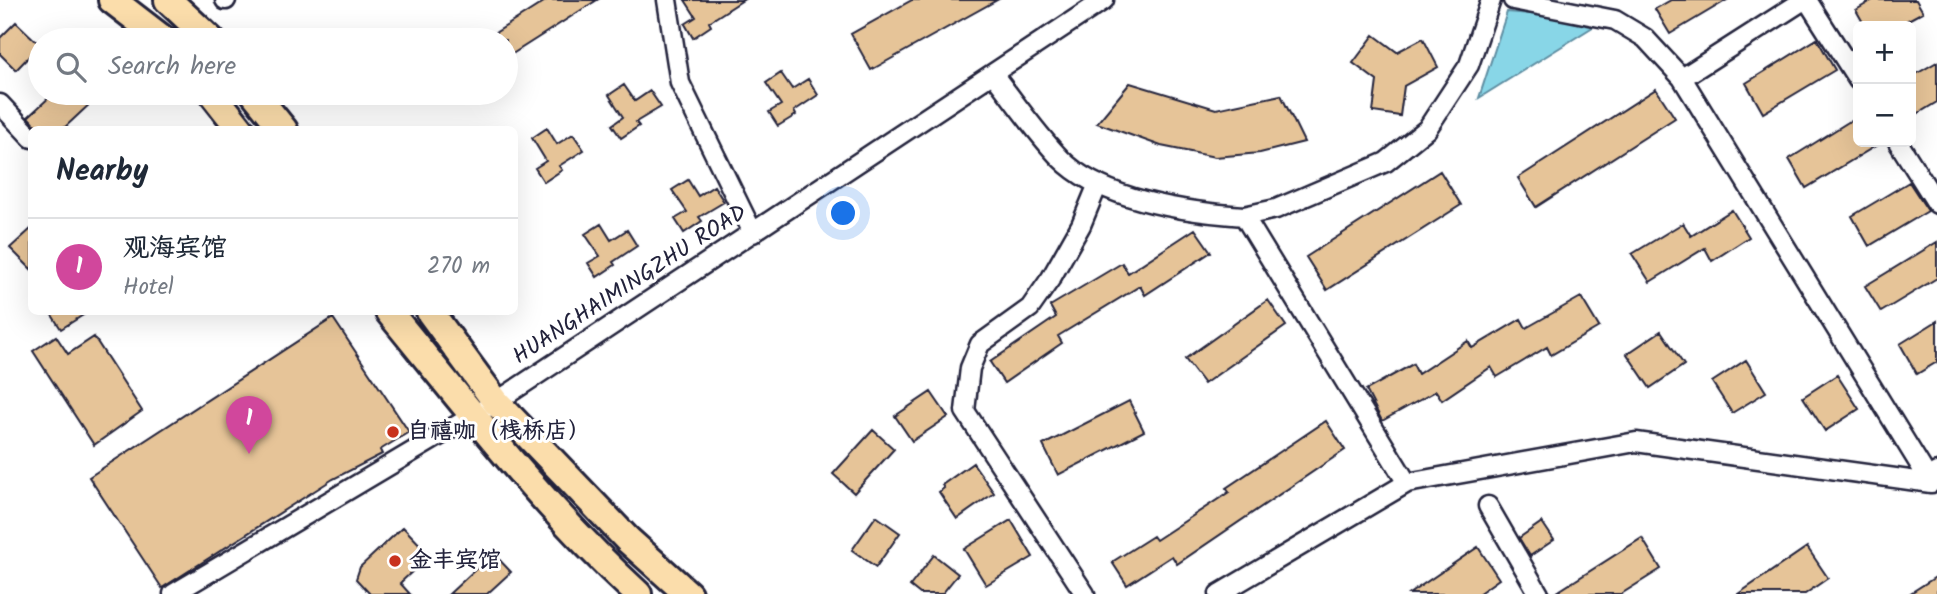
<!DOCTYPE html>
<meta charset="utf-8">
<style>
body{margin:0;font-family:Kalam,"LXGW WenKai TC",sans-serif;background:#f2f2f3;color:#1f2937}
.controls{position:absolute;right:21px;top:21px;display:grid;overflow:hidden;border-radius:10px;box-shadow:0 7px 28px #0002}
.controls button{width:63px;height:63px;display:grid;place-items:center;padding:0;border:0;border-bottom:2px solid #e0e1e3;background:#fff;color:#1f2937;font:35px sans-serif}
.you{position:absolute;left:844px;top:214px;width:24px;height:24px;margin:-18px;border:5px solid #fff;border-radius:50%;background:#1a73e8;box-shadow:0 0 0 10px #1a73e833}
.badge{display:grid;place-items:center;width:46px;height:46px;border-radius:50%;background:#c8321e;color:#fff;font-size:23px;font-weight:700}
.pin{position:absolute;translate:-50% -58px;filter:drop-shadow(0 2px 4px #0008)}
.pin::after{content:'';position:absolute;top:37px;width:24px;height:21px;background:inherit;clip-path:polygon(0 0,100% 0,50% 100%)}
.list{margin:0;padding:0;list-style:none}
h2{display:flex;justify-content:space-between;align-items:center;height:91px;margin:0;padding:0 28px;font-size:30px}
h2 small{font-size:23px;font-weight:400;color:#747a83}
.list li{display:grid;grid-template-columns:46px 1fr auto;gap:21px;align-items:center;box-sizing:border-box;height:98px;padding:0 28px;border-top:2px solid #e0e1e3}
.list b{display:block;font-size:26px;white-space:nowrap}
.list p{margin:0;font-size:23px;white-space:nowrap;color:#747a83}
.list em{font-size:23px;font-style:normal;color:#747a83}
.icon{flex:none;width:38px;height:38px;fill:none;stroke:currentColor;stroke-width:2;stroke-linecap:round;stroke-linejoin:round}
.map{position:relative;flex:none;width:1937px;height:594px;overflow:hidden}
.search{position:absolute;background:#fff;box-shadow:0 7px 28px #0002;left:28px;top:28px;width:490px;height:77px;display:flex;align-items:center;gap:18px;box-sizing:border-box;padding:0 24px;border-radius:38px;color:#747a83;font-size:26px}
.panel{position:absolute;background:#fff;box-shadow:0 7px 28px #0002;left:28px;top:126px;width:490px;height:189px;border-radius:10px}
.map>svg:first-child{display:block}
</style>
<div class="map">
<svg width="1937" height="594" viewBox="0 0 1937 594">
<rect width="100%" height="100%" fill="#fff"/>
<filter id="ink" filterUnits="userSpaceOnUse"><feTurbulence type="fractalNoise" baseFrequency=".0143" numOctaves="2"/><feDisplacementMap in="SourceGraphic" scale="14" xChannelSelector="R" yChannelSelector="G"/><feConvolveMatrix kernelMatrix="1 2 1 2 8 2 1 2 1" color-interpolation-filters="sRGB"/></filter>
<g filter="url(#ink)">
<path fill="#88d6e7" stroke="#5f8ea2" stroke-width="2" d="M1507,12L1588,19L1596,25L1479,98Z"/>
<path fill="#e6c498" stroke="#22223b" stroke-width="2" d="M547,0H597L506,58V40H484Z
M685,0H743L709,22L711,26L693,38L685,24L696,17Z
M912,0H997L871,70L851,34Z
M1671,0H1727L1670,34L1655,9Z
M1873,0H1916L1923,12L1897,26H1865L1856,10Z
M16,22L40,45L16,70L0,54V38Z
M1374,35L1397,52L1423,38L1438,67L1404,86L1400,116L1373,112L1377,81L1353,63Z
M1817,39L1835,70L1763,113L1746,83Z
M1937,62V102L1917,114L1911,103V77Z
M781,73L792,89L808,79L818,95L794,111L796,115L778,126L769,112L781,105L766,83Z
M1130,83L1216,109L1281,95L1304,142L1260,153L1215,157L1161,146L1097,123Z
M624,85L635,101L650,91L661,107L636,122L639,126L621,138L612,125L623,117L609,95Z
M1656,89L1675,118L1536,207L1518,178Z
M54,93H84L92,102L62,130H40L28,117Z
M1858,116V142H1882L1806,188L1789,159Z
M547,128L557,144L573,134L584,150L559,166L562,170L544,182L535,168L546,161L532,138Z
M1440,171L1461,205L1327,290L1306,257Z
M688,180L698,196L714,186L724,202L699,217L702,221L684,233L675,219L687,212L672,190Z
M1909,182L1928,211L1869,246L1852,216Z
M1732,210L1749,237L1712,261L1705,248L1650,282L1632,254L1683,223L1691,236Z
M601,224L611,240L627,230L637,246L613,262L615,265L597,277L588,263L600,256L585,234Z
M32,228V270L10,248Z
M1195,229L1211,252L1145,295L1140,286L1058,336L1062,343L1004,383L990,362L1056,317L1050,306L1122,263L1128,273Z
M1937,242V278L1881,312L1865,286Z
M1581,297L1599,327L1551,355L1547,347L1497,377L1491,367L1442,400L1436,391L1382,421L1366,390L1413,364L1418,374L1468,341L1472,348L1521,319L1526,328Z
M1268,300L1286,326L1204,384L1185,359Z
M50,312H88L61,329Z
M333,318L409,432L380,450L382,454L333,479L162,588L89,477Z
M1937,321V362L1917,374L1900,344Z
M1661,331L1684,365L1650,388L1627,354Z
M56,336L68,354L94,337L142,411L94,445L33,351Z
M1746,360L1766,392L1732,413L1712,382Z
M1837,375L1859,409L1825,431L1803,397Z
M931,392L948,417L912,441L895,416Z
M1129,401L1144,431L1058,475L1043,445Z
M1326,421L1345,450L1177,564L1172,556L1127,585L1112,562L1153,536L1156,540L1229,492L1226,488Z
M873,430L894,449L854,493L833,474Z
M973,463L994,493L957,519L939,492L944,488L942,485Z
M876,516L900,533L876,567L852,550Z
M1011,520L1033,557L986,585L964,549Z
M1542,522L1554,540L1530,556L1519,538Z
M403,527L430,555L400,583L410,594H370L356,579L360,567Z
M1642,538L1661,569L1621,594H1554Z
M1478,547L1499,579L1478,594H1409Z
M1807,547L1828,578L1805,594H1738Z
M493,553L511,572L487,594H449Z
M934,555L958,574L942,594H920L910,586Z
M1937,576V594H1909Z"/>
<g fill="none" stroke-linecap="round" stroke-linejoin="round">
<g stroke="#22223b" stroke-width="23">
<path id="street" d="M225,0H226
M667,0L680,83L753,233
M1513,0L1615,20L1645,38L1682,78L1931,483
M1807,0L1858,80
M993,74C1015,102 1036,133 1061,159C1103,201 1187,212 1244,216L1407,483
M1682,78L1804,0
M0,104L32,138
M1898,142L1937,204
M1244,216L1276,209L1386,162L1427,129L1469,65L1491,0
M1488,506L1539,594
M173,594L496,402L1104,0
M1085,594L965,411L970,368L980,344L1030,308L1051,278L1081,225L1098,184
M1219,594L1407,483L1636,442L1931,483L1937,472"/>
</g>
<g stroke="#22223b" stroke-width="32">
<path id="primary" d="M112,0L164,40
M168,0L211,40
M212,93L241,130
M254,93L284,130
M389,312C469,410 544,508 638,594
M430,312L496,402L628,540L688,594"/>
</g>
<use href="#street" stroke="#fff" stroke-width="18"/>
<use href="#primary" stroke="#fbddab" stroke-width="26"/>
</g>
</g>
<g fill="#c8321e" stroke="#fff" stroke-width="2.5">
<circle cx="393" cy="432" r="7"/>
<circle cx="395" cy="561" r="7"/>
</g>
<g text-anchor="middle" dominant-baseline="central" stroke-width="6" stroke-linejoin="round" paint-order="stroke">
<g font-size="23" fill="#22223b" stroke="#fff">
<text transform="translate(630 285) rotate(-33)">HUANGHAIMINGZHU ROAD</text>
</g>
<g font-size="23" font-weight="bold" fill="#22223b" stroke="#fff" text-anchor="start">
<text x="407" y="432">自禧咖（栈桥店）</text>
<text x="409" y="561">金丰宾馆</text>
</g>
</g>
</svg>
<div class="controls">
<button>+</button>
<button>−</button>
</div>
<div class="you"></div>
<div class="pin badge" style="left:249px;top:454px;background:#d1479c">1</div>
<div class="search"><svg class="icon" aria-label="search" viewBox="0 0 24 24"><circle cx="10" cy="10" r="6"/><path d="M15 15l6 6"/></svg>Search here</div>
<section class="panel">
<h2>Nearby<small></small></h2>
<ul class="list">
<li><span class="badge" style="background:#d1479c">1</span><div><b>观海宾馆</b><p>Hotel</p></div><em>270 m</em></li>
</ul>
</section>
</div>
